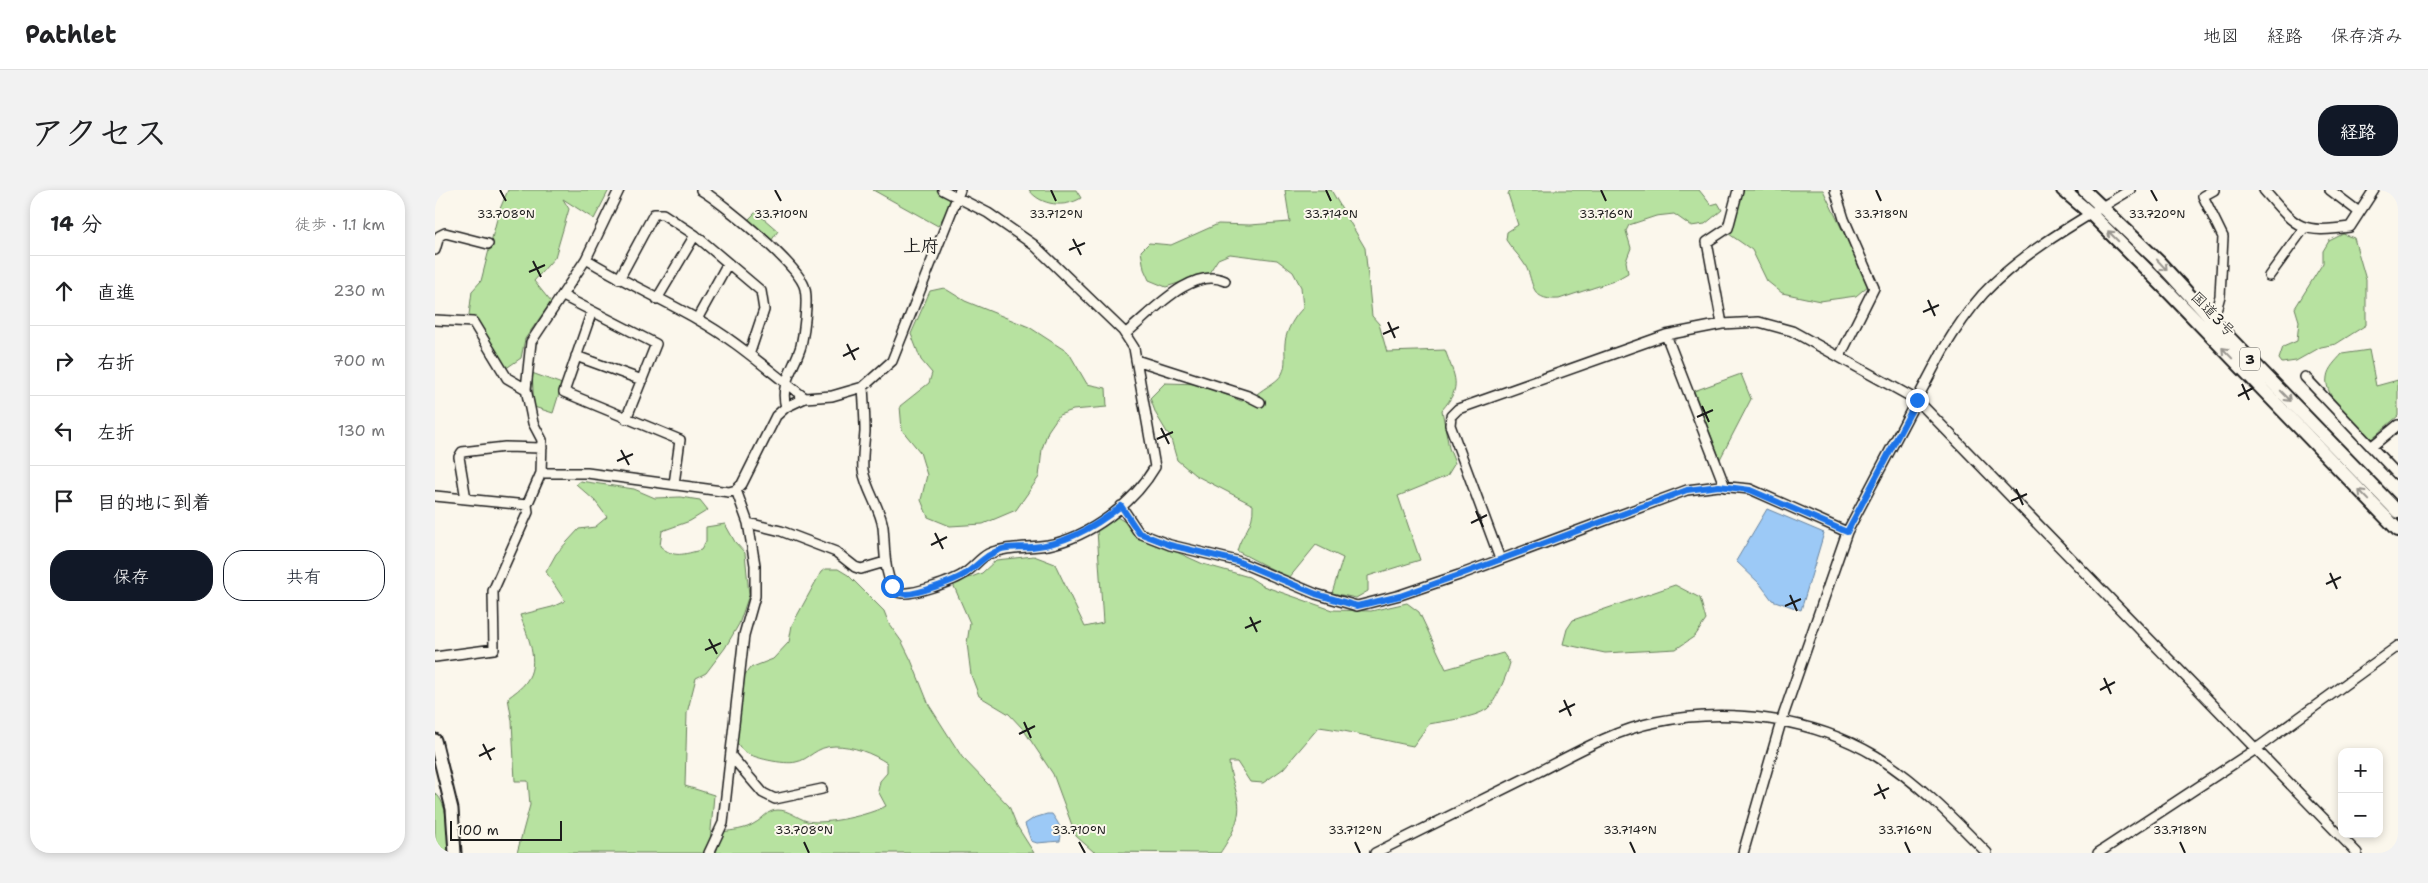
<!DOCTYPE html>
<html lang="ja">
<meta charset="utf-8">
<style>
body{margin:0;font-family:"Shantell Sans","Klee One",sans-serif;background:#f2f2f2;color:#202124}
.controls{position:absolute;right:15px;bottom:15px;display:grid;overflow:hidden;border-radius:10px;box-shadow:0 2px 8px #0003}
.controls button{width:45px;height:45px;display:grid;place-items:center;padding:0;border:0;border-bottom:1px solid #e0e0e0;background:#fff;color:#202124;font:25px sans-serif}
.scale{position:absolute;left:15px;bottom:12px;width:112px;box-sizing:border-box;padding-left:5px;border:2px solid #1c1c1c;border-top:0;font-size:14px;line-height:18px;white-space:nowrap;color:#1c1c1c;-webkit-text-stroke:4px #fbf7ec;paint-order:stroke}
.stop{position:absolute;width:15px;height:15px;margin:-11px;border:4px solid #1a73e8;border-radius:50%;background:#fff}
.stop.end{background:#1a73e8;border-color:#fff;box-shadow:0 1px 5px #0008}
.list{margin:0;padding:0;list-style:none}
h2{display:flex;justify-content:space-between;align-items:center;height:65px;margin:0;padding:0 20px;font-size:21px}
h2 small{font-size:16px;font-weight:400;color:#757577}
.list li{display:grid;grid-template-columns:32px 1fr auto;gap:15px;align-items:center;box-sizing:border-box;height:70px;padding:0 20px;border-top:1px solid #e0e0e0}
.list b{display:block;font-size:19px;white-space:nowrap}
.list em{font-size:16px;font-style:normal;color:#757577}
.actions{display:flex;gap:10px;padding:15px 20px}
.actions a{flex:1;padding:11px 0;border:1px solid #111827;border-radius:20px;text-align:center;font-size:18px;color:#111827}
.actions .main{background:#111827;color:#fff}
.icon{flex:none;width:28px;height:28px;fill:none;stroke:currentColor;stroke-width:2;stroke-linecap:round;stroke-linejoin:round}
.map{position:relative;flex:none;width:1963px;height:663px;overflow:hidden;border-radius:20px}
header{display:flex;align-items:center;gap:30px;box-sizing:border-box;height:70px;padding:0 25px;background:#fff;border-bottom:1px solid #e0e0e0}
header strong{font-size:24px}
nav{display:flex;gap:28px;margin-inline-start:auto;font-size:18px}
.intro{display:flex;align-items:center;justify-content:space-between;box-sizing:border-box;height:120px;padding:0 30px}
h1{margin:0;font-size:35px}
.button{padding:12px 22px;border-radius:20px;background:#111827;color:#fff;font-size:18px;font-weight:700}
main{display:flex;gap:30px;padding:0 30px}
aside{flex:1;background:#fff;border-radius:20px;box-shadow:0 2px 8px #0003}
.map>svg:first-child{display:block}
</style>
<header>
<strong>Pathlet</strong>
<nav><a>地図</a><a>経路</a><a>保存済み</a></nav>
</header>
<div class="intro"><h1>アクセス</h1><a class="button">経路</a></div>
<main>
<aside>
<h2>14 分<small>徒歩 · 1.1 km</small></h2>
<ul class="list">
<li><svg class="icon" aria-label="ahead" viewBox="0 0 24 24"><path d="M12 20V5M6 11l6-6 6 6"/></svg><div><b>直進</b></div><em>230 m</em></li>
<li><svg class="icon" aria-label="right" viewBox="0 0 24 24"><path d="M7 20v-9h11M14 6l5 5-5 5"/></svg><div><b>右折</b></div><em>700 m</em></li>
<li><svg class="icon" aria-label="left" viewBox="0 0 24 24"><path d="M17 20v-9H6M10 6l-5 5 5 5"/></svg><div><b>左折</b></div><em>130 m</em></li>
<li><svg class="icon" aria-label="arrive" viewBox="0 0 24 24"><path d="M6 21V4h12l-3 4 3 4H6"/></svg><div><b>目的地に到着</b></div></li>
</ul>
<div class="actions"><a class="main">保存</a><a>共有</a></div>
</aside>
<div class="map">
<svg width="1963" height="663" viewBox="0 0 1963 663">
<rect width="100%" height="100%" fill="#fbf7ec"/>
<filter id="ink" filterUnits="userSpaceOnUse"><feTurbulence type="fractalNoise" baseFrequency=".02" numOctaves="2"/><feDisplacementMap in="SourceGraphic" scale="10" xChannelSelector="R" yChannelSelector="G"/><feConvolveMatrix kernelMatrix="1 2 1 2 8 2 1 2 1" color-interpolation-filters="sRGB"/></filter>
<g filter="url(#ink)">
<path fill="#b7e2a0" stroke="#6a7f5e" d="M73,0H174L159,29L128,9L134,19L120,67L99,91L116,112L90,149L86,168L70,179L57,154L34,125L37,101L46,91L64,21Z
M438,0H525L503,36Z
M594,0H641L646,8C630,18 606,16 594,0Z
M850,0H896L930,58L937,126L944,134L952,162L1010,160C1020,188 1028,196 1007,220L1014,258L1020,273L1012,286L963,306L985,370L933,386V401L921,408L897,403L908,368L881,355L854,388L802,361C807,341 819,338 818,315L760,285L742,270L736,249L721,224L715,208L730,193L767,194L806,211L817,209C825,199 841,194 847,184C852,174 849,163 850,153C851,140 860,126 868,118L866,97L858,82L842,70L795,64L783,69L774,83L731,97L714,90L709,79L706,61L714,53L736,55L783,34L815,35L855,32Z
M1075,0H1264L1276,15L1283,13L1287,20L1270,34L1256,36L1239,24L1221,26L1194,35L1191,41L1196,58L1191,71L1193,83L1179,91L1124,109C1091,111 1101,89 1088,72C1083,64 1076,58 1071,50L1072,42L1083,35L1073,4Z
M1305,0H1388L1434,95L1421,106L1385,111L1347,103L1332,91L1317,60L1294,44Z
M321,22L343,41L336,51L313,30Z
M1908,44L1919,48L1931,90V135L1901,154L1886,157L1861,171L1847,173L1844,169L1848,157L1862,151L1864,131L1860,118L1888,73V61L1894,51Z
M509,98L530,111L594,137L634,163L652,194L671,198L672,217L638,220L624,225L613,241L607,259L604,287L581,320L548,334L515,336L493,327L486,310L492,285L485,262L467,240L465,216L494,193L497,183L486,170L476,144L495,101Z
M1934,160L1941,196L1963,190V226L1935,250C1921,236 1888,208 1892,187C1893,178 1901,171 1907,164Z
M97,183L127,194L118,223L99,217Z
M1306,184L1316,209L1285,269L1259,201Z
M145,291L199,299L220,308L245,307L265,310L273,320L255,331L227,341L225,356C239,369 249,364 266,360L271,351V337L290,334L300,352L310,363L314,405L304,434L290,458L271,483L261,488L252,523L250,596L279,605L275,652L270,663H82L95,615L93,591H80L77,531L73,508C79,503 87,498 91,492C106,472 92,445 85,425L117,417L130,411L111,382L121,364L144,339L160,337L172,327L160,311L141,294Z
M682,327L733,358L768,374L814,387L828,396L897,420L936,421L972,413L984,422L1011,479L1068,463L1075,473C1072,484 1061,512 1052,519C1040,528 1009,531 994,534L978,556C946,550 916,541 884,537L848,579L828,593L815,592L802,572H794C795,587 801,597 803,611C807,628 794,650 785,663L659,662L641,646L618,584L588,539L574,524L544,506L536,485L532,453L535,433L518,394L547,383L561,370L599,366L620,374L650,437L668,433L662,340Z
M390,379H403L413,385L449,421L454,434L467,452L476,470L494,515L527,567L574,616L582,636L599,663H281L287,642C298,640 310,640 320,633C328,629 332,620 343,620C354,620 362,628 372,631C391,635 434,625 451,616L443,601L445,591L452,583V573C437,563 418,556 400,556C381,556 374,570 361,572C350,575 317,568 308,561C305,558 302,552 299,548L309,486L315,478L338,469L354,452L357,435L386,382Z
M1240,395L1265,408L1271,430L1260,446L1241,459L1170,463L1128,454L1132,439L1138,430Z
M0,603C14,614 13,646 13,663H0Z"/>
<path fill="#9cc9f6" stroke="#69849f" d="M1332,319L1389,343L1366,420L1337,410L1325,394L1301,371Z
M612,624H617C624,634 628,639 625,651L602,653L596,651L590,634L599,628Z"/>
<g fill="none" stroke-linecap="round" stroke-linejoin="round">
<g stroke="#1c1c1c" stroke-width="12">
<path id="minor" d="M266,0C287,12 366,77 370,99C373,112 369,142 366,156C360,177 344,194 351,217
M1400,0L1409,29L1439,98L1405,166
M1829,0C1861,37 1864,44 1915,37L1939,0
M1895,0L1924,22
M0,60L4,46L10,43L53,54
M151,69C187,91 225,108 262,129C302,151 334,181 370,208
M1834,86L1869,38
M184,89L219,24H228L260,45L326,101L329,120L315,162
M128,106L221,154L191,229
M222,109L260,45
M157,121L129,202L245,250L239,294
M262,129L293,73
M0,130L38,132L72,188L91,199
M1778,131L1785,106L1788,47L1768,6L1779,0
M1287,134L1272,52L1293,38L1303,0
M690,144C714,125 757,75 790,91
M1231,145L1290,297
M141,166L207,190
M701,170L813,206L825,212
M1870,187L1963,285
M428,197C429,212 430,227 430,242C429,255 427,268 428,280C431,300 445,317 448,337C450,353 448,392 463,402C472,408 521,390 530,383C538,378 545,368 553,364C572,356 593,358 613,355C655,347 699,313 720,277L699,158L688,141L599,55L553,23L508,0
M1936,257L1963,235
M106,283L107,250L98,233L91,199L96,152L151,69L184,0
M0,306L92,315L106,283H152L294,302L301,300L307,294L341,226L351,217L370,208L397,206L428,197L457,171L525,0
M31,309L24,267L27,262L70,257L107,258
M686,316L704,343L735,355L802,371L881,404L922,416L965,405L1024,385L1252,300L1284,296L1315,299L1412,342
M313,333L346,341L401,362L420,377L426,379L450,372
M1065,369L1015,235L1016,226L1023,219L1231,145L1287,134L1324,132L1357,141L1482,210L1922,663
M0,467L59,459L58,401L93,322L92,315
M297,567L328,603L340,609L387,599
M274,663L288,633L309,445L320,406V375L313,333L301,300
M940,663C994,636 1048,609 1103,582C1140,563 1180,540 1221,532C1294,517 1377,528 1441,566C1482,591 1519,629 1552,663
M1308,663L1346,532L1412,342L1508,160C1520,140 1533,121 1548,104C1587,62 1646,30 1695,0
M1663,663L1821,559L1963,456"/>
</g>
<g stroke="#1c1c1c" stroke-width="15">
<path id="major" d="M0,550L17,619L20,663"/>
</g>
<g stroke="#1c1c1c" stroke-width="16">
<path id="highway" d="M1628,0L1656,24L1726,94L1963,340
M1649,0L1723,71L1778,131L1963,322"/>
</g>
<use href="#minor" stroke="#fbf7ec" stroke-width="9"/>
<use href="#major" stroke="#fbf7ec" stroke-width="11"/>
<use href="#highway" stroke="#fbf7ec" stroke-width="12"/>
</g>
<defs><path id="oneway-shaft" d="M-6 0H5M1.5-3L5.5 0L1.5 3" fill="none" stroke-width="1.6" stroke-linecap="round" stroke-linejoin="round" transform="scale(1.25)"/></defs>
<g stroke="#97948e">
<use href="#oneway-shaft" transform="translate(1678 46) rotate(-135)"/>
<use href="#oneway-shaft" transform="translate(1727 75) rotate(47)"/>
<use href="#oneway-shaft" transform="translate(1792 163) rotate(-134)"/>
<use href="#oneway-shaft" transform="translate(1851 206) rotate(46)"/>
<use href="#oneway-shaft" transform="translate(1929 305) rotate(-134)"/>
</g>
</g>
<g fill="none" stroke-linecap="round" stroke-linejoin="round" filter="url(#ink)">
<path stroke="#1a73e8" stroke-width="6" d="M457,396C460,400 463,404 469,404C481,405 519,391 530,384C543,375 551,364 567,359C577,356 588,358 597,357C631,354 660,337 686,316L704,343L735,355L802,371L881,404L922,416L965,406L1024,385L1252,300L1284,296L1315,300L1412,342L1482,210"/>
</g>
<path fill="none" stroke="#1c1c1c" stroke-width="2" d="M65,0L71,11M340,0L346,11M616,0L621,11M891,0L896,11M1166,0L1171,11M1441,0L1446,11M1716,0L1722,11M638,49L646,65M634,60L650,53M98,71L106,87M94,82L110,75M1493,110L1500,126M1488,122L1504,115M953,132L960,148M948,144L964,137M412,154L420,170M408,166L424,158M1807,194L1814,210M1803,206L1818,198M1267,216L1274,232M1262,227L1278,220M726,238L734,254M722,249L738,242M186,260L194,275M182,271L198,264M1581,299L1588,315M1576,311L1592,304M1041,321L1048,337M1036,333L1052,325M500,343L508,359M496,355L512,347M1895,383L1902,399M1891,394L1906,387M1355,405L1362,421M1350,416L1366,409M815,427L822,442M810,438L826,431M274,449L282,464M270,460L286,453M1669,488L1676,504M1665,500L1680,492M1129,510L1136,526M1124,522L1140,514M589,532L596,548M584,544L600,536M48,554L56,570M44,566L60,558M1443,594L1450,609M1439,605L1454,598M369,652L374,663M644,652L650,663M920,652L925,663M1195,652L1200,663M1470,652L1475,663M1745,652L1750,663"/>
<g text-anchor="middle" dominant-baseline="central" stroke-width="4" stroke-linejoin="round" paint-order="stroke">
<rect fill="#fbf7ec" stroke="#5f5e5a" stroke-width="1" x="1805" y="157.5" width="20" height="23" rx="4"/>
<g font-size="14" font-weight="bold" fill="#1c1c1c">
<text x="1815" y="169">3</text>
</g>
<g font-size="15" fill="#1c1c1c" stroke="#fbf7ec">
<text transform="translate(1778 124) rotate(46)">国道3号</text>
</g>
<g font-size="18" font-weight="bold" fill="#1c1c1c" stroke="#fbf7ec">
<text x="486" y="56">上府</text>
</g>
</g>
<g font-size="12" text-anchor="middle" fill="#1c1c1c" stroke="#fbf7ec" stroke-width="4" stroke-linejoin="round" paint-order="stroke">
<text x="71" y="28">33.708°N</text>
<text x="346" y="28">33.710°N</text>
<text x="621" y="28">33.712°N</text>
<text x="896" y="28">33.714°N</text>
<text x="1171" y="28">33.716°N</text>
<text x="1446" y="28">33.718°N</text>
<text x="1722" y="28">33.720°N</text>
<text x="369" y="644">33.708°N</text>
<text x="644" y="644">33.710°N</text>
<text x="920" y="644">33.712°N</text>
<text x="1195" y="644">33.714°N</text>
<text x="1470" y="644">33.716°N</text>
<text x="1745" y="644">33.718°N</text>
</g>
</svg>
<div class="controls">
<button>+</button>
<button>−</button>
</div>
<div class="scale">100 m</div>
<div class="stop" style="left:457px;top:396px"></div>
<div class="stop end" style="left:1482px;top:210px"></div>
</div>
</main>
